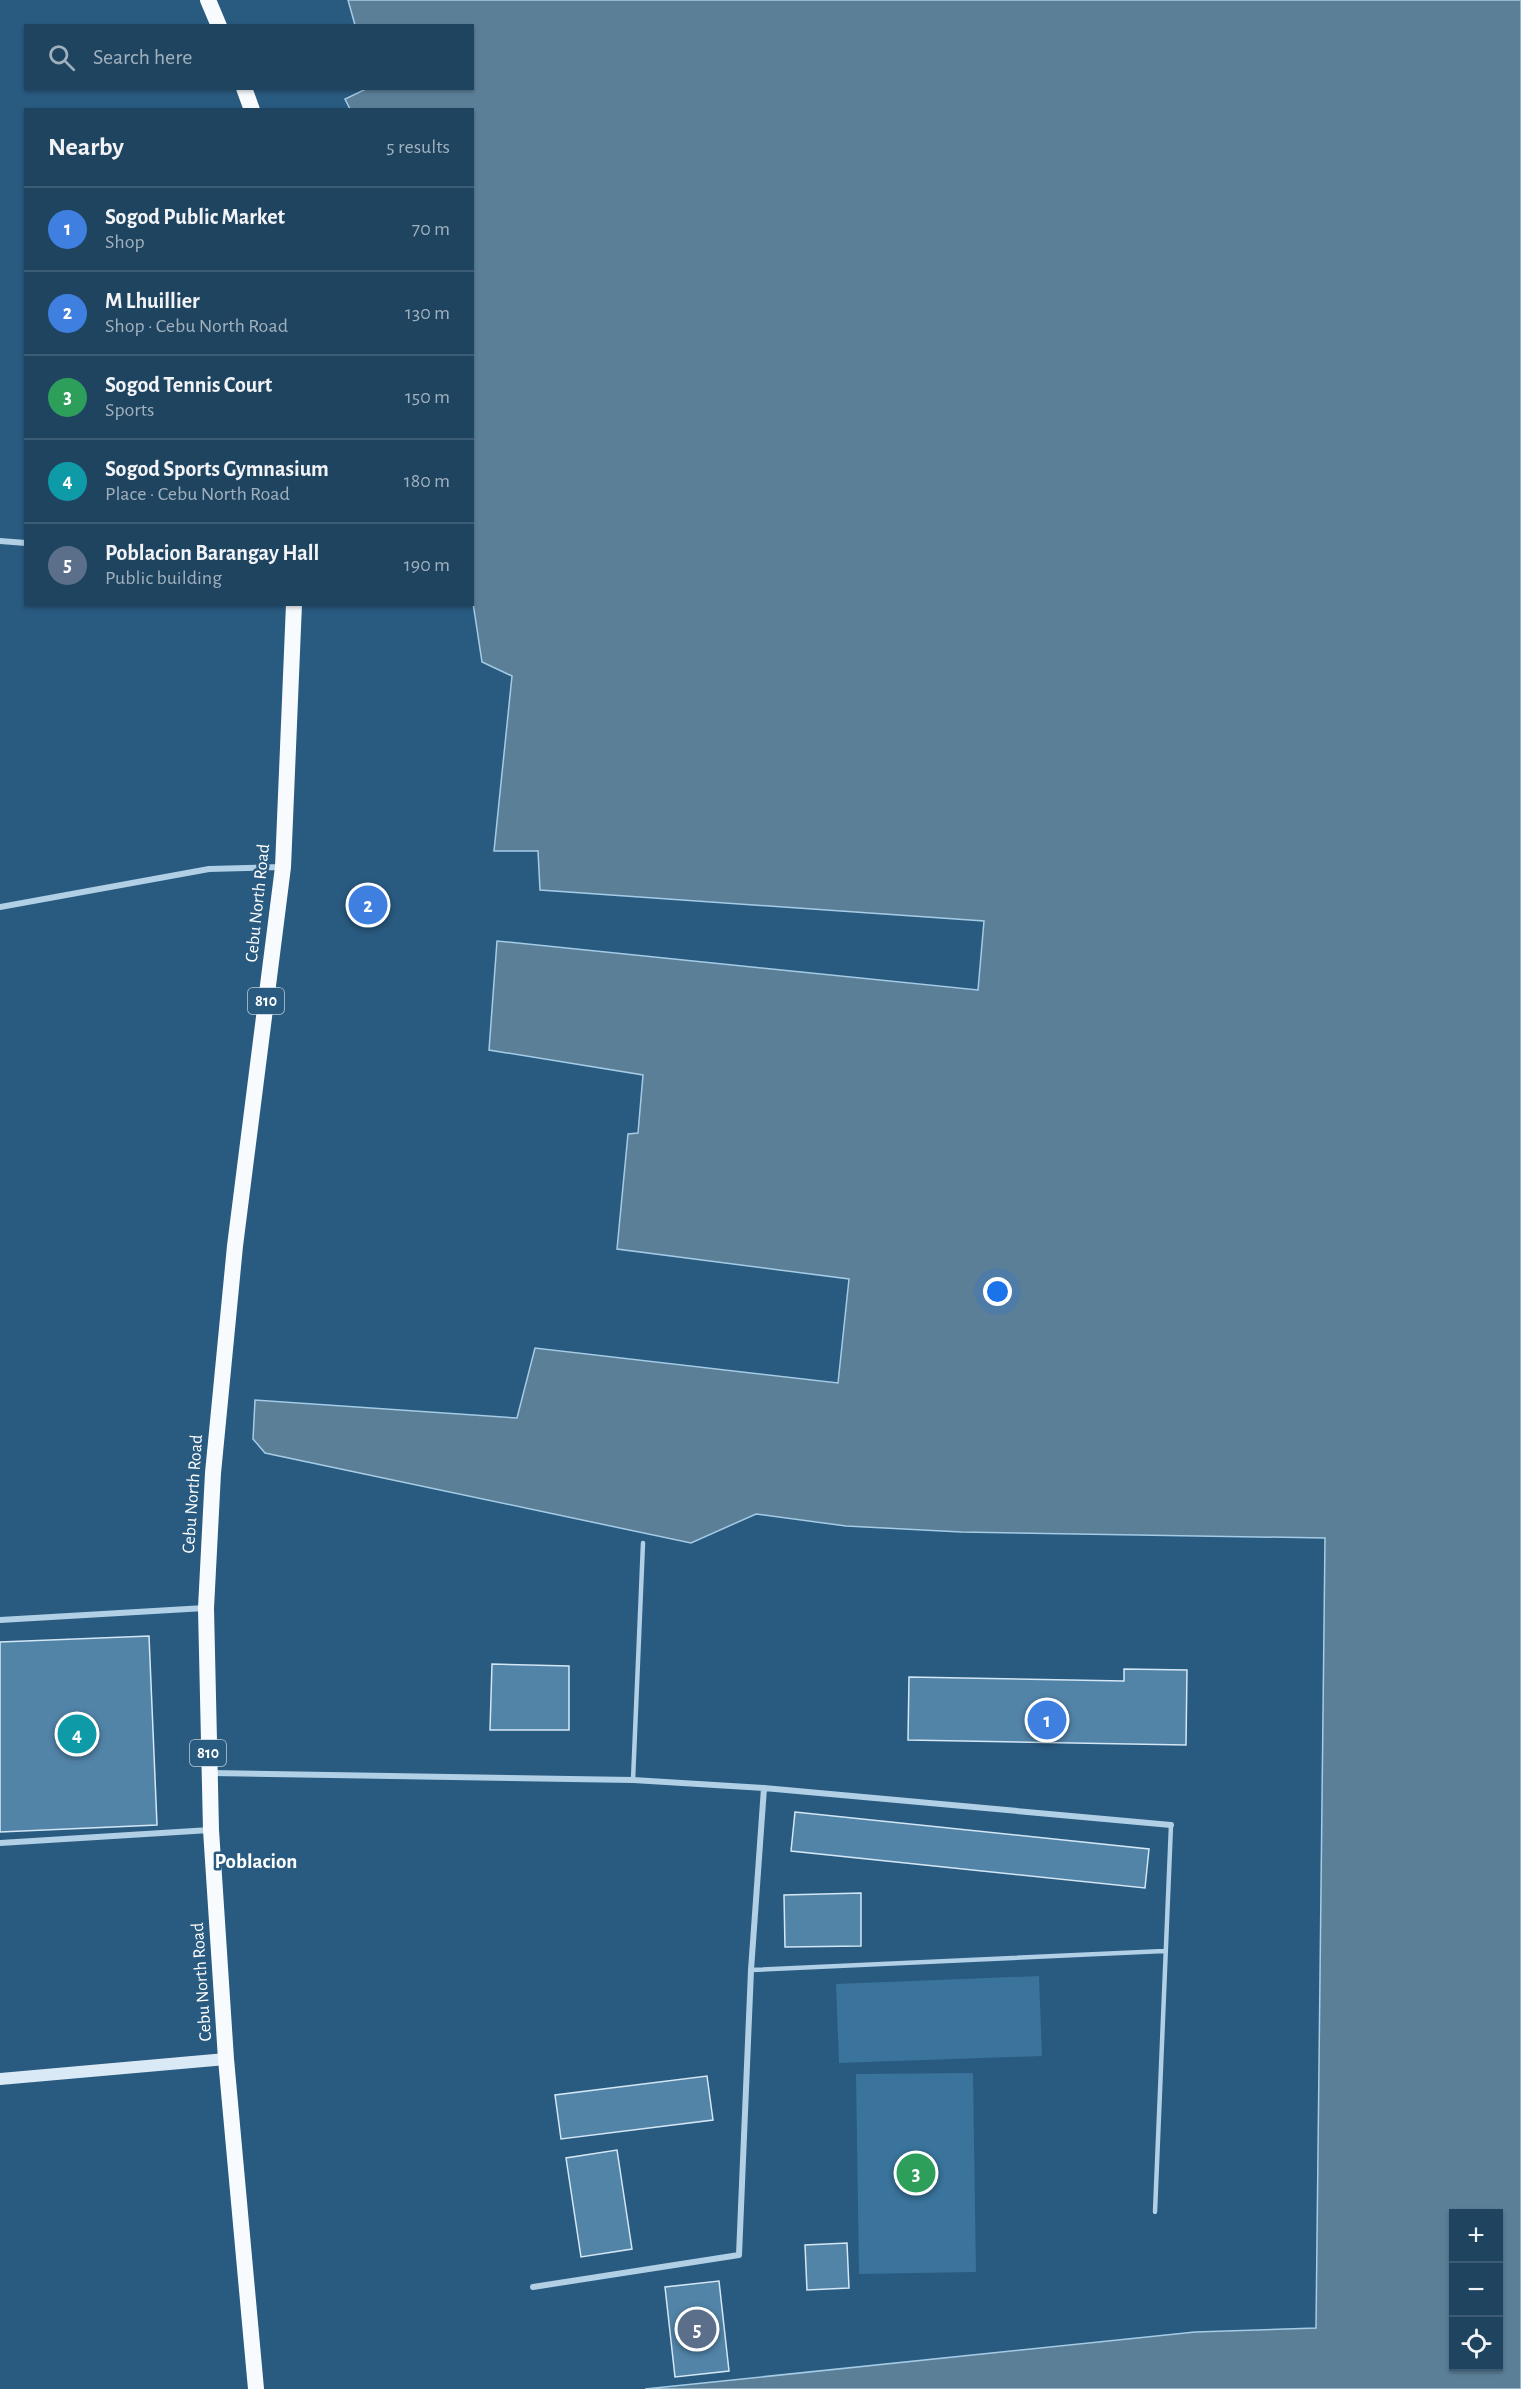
<!DOCTYPE html>
<meta charset="utf-8">
<style>
body{margin:0;font-family:"Alegreya Sans",sans-serif;background:#274b66;color:#f1f3f6}
.controls{position:absolute;right:18px;bottom:18px;display:grid;overflow:hidden;border-radius:0px;box-shadow:0 2px 4px #0004}
.controls button{width:54px;height:54px;display:grid;place-items:center;padding:0;border:0;border-bottom:2px solid #3c5c75;background:#1f4460;color:#f1f3f6;font:30px sans-serif}
.you{position:absolute;left:998px;top:1292px;width:21px;height:21px;margin:-15px;border:4px solid #fff;border-radius:50%;background:#1a73e8;box-shadow:0 0 0 9px #1a73e833}
.badge{display:grid;place-items:center;width:39px;height:39px;border-radius:50%;background:#eead8d;color:#fff;font-size:20px;font-weight:700}
.pin{position:absolute;translate:-50% -50%;border:3px solid #fff;box-shadow:0 2px 6px #0006}
.list{margin:0;padding:0;list-style:none}
h2{display:flex;justify-content:space-between;align-items:center;height:78px;margin:0;padding:0 24px;font-size:26px}
h2 small{font-size:20px;font-weight:400;color:#a1b0bd}
.list li{display:grid;grid-template-columns:39px 1fr auto;gap:18px;align-items:center;box-sizing:border-box;height:84px;padding:0 24px;border-top:2px solid #3c5c75}
.list b{display:block;font-size:22px;white-space:nowrap}
.list p{margin:0;font-size:20px;white-space:nowrap;color:#a1b0bd}
.list em{font-size:20px;font-style:normal;color:#a1b0bd}
.icon{flex:none;width:33px;height:33px;fill:none;stroke:currentColor;stroke-width:2;stroke-linecap:round;stroke-linejoin:round}
.map{position:relative;flex:none;width:1521px;height:2389px;overflow:hidden}
.search{position:absolute;background:#1f4460;box-shadow:0 2px 4px #0004;left:24px;top:24px;width:450px;height:66px;display:flex;align-items:center;gap:15px;box-sizing:border-box;padding:0 21px;border-radius:0px;color:#a1b0bd;font-size:22px}
.panel{position:absolute;background:#1f4460;box-shadow:0 2px 4px #0004;left:24px;top:108px;width:450px;height:498px;border-radius:0px}
.map>svg:first-child{display:block}
</style>
<div class="map">
<svg width="1521" height="2389" viewBox="0 0 1521 2389">
<rect width="100%" height="100%" fill="#295a80"/>
<path fill="#3a739b" d="M1039,1976L1042,2056L839,2063L836,1984Z
M973,2073L976,2272L859,2274L856,2074Z"/>
<path fill="#5c7f98" stroke="#a5cce6" stroke-width="1.5" fill-rule="evenodd" d="M348,0H1521V2389H645L1195,2332L1316,2328L1325,1538L961,1532L846,1526L756,1514L691,1543L265,1453L253,1439L255,1400L517,1418L535,1348L838,1383L849,1279L617,1249L628,1134L638,1133L643,1075L489,1050L497,941L978,990L984,921L540,890L538,851H494L512,676L482,662L473,603L472,110L350,109L345,99L366,89L472,88V26L355,25ZM1454,2214H1498V2366H1454Z"/>
<path fill="#5284a8" stroke="#d3e7f5" stroke-width="1.5" d="M149,1636L157,1825L0,1832V1642Z
M492,1664L569,1666V1730H490Z
M1124,1669L1187,1670L1186,1745L908,1740L909,1677L1124,1681Z
M795,1812L1149,1849L1145,1888L791,1851Z
M861,1893V1946L785,1947L784,1895Z
M707,2076L713,2120L561,2139L555,2095Z
M617,2150L632,2249L581,2257L566,2158Z
M847,2243L849,2288L807,2290L805,2245Z
M719,2281L729,2371L675,2377L665,2287Z"/>
<g fill="none" stroke-linecap="round" stroke-linejoin="round">
<path stroke="#b1cfe5" stroke-width="4.5" d="M633,1780L643,1543
M751,1970L1164,1951
M1155,2212L1171,1825"/>
<path stroke="#b1cfe5" stroke-width="6" d="M0,541L26,543
M0,907L209,869L282,867
M0,1620L205,1608
M212,1773L633,1780L764,1788L1171,1825
M0,1843L210,1830
M533,2287L739,2255L751,1970L764,1788"/>
<path stroke="#d9e9f5" stroke-width="12" d="M0,2079L226,2059"/>
<path stroke="#f8fbfe" stroke-width="16" d="M208,0L219,26
M244,88L252,110
M256,2389L226,2059L211,1830L206,1608L213,1473L235,1246L283,867L294,604"/>
</g>
<g text-anchor="middle" dominant-baseline="central" stroke-width="5" stroke-linejoin="round" paint-order="stroke">
<g fill="#295a80" stroke="#bfced9" stroke-width="1.5">
<rect x="248" y="988" width="36" height="26" rx="4.5"/>
<rect x="190" y="1740" width="36" height="26" rx="4.5"/>
</g>
<g font-size="16" font-weight="bold" fill="#fff">
<text x="266" y="1001">810</text>
<text x="208" y="1753">810</text>
</g>
<g font-size="18" fill="#fff" stroke="#295a80">
<text transform="translate(258 903) rotate(-84)">Cebu North Road</text>
<text transform="translate(193 1494) rotate(-86)">Cebu North Road</text>
<text transform="translate(202 1982) rotate(-94)">Cebu North Road</text>
</g>
<g font-size="21" font-weight="bold" fill="#fff" stroke="#295a80">
<text x="256" y="1861">Poblacion</text>
</g>
</g>
</svg>
<div class="controls">
<button>+</button>
<button>−</button>
<button><svg class="icon" aria-label="locate" viewBox="0 0 24 24"><circle cx="12" cy="12" r="6"/><path d="M12 2v4M12 18v4M2 12h4M18 12h4"/></svg></button>
</div>
<div class="you"></div>
<div class="pin badge" style="left:1047px;top:1720px;background:#3f7fe0">1</div>
<div class="pin badge" style="left:368px;top:905px;background:#3f7fe0">2</div>
<div class="pin badge" style="left:916px;top:2173px;background:#2e9e5b">3</div>
<div class="pin badge" style="left:77px;top:1734px;background:#0f9aa8">4</div>
<div class="pin badge" style="left:697px;top:2329px;background:#5c6f8a">5</div>
<div class="search"><svg class="icon" aria-label="search" viewBox="0 0 24 24"><circle cx="10" cy="10" r="6"/><path d="M15 15l6 6"/></svg>Search here</div>
<section class="panel">
<h2>Nearby<small>5 results</small></h2>
<ul class="list">
<li><span class="badge" style="background:#3f7fe0">1</span><div><b>Sogod Public Market</b><p>Shop</p></div><em>70 m</em></li>
<li><span class="badge" style="background:#3f7fe0">2</span><div><b>M Lhuillier</b><p>Shop · Cebu North Road</p></div><em>130 m</em></li>
<li><span class="badge" style="background:#2e9e5b">3</span><div><b>Sogod Tennis Court</b><p>Sports</p></div><em>150 m</em></li>
<li><span class="badge" style="background:#0f9aa8">4</span><div><b>Sogod Sports Gymnasium</b><p>Place · Cebu North Road</p></div><em>180 m</em></li>
<li><span class="badge" style="background:#5c6f8a">5</span><div><b>Poblacion Barangay Hall</b><p>Public building</p></div><em>190 m</em></li>
</ul>
</section>
</div>
